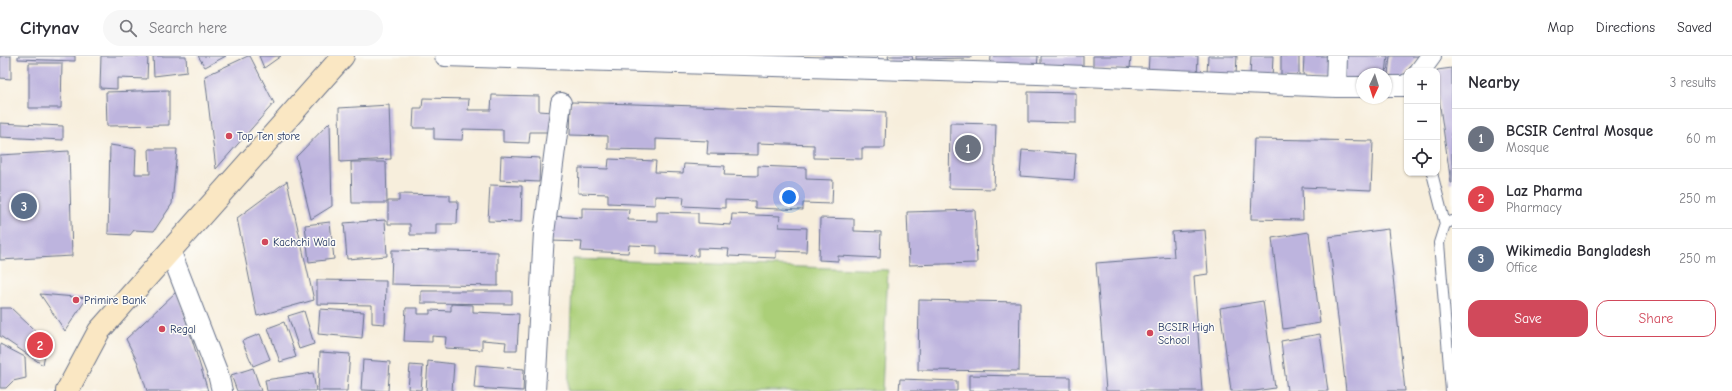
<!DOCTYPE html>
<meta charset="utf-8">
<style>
body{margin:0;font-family:"Comic Neue",sans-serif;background:#f7f7f7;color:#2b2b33}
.controls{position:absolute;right:12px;top:12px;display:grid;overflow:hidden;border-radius:8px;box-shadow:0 1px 3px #0004}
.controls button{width:36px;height:36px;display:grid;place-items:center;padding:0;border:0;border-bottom:1px solid #e1e1e2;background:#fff;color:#2b2b33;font:20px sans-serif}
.compass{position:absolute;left:1356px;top:12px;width:36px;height:36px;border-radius:50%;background:#fff;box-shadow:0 1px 3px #0004;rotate:184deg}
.you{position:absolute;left:789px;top:141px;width:14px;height:14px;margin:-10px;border:3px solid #fff;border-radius:50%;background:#1a73e8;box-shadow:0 0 0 6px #1a73e833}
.badge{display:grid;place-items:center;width:26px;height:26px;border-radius:50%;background:#d1495b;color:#fff;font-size:13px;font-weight:700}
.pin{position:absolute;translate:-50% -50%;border:2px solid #fff;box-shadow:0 1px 4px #0006}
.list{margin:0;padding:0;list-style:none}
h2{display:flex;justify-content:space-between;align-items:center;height:52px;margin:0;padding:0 16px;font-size:17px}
h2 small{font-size:13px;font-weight:400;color:#7c7c81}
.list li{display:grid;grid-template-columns:26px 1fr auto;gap:12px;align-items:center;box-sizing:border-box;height:60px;padding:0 16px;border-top:1px solid #e1e1e2}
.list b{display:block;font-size:15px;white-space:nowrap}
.list p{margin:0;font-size:13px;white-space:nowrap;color:#7c7c81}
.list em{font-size:13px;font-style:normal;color:#7c7c81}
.actions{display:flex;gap:8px;padding:12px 16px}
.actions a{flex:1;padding:9px 0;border:1px solid #d1495b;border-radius:12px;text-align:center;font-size:14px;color:#d1495b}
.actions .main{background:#d1495b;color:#fff}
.icon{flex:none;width:22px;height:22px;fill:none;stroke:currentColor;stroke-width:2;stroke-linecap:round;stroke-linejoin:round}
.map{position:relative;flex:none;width:1452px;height:335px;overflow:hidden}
header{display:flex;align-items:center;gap:24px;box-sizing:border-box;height:56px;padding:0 20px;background:#fff;border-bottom:1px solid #e1e1e2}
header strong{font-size:19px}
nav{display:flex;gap:22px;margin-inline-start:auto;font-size:14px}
.search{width:280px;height:36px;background:#f7f7f7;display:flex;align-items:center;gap:10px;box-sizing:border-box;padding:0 14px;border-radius:22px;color:#7c7c81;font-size:15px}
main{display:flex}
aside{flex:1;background:#fff}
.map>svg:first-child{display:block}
</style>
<header>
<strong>Citynav</strong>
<div class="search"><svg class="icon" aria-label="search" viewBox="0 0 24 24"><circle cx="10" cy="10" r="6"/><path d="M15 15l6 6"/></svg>Search here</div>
<nav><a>Map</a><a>Directions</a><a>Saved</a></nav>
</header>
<main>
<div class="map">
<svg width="1452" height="335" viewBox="0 0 1452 335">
<rect width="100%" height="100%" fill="#fdfcf7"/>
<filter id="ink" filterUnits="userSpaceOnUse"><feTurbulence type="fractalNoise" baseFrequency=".025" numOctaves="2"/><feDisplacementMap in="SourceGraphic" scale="8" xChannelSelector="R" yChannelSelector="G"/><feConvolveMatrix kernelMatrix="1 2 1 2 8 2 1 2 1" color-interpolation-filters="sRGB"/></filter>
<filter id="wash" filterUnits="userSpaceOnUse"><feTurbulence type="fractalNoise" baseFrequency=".012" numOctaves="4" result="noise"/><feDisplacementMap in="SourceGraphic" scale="16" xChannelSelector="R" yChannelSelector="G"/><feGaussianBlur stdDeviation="0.9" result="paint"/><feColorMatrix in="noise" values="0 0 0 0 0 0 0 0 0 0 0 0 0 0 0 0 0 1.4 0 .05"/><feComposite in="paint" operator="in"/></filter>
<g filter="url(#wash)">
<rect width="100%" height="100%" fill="#f7eedc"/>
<path fill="#abcf78" stroke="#637f6b" d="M573,203L888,214L882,335H568Z"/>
<g id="blocks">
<path fill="#bdb4de" d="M0,0H11V23L0,22Z
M18,0H75V5L18,3Z
M101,0H148L147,23L117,22V33L100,32Z
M153,0H186L187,16L154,20Z
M198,0H226L205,11Z
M248,0H250L274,47L216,113L205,20Z
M259,0H281L264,12Z
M824,0H843L844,8L826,7Z
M858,0H877L883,9H859Z
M888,0H912L913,4L890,9Z
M916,0H971V2L916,3Z
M991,0H1038L1037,14L990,13Z
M1041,0H1083V11L1041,10Z
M1093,0H1131L1130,13L1093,12Z
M1149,0H1198L1197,21L1148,18Z
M1208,0H1237L1236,19L1207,17Z
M1251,0H1273L1272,23L1250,22Z
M1281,0H1299V22H1281Z
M1304,0H1332L1331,22L1303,21Z
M1342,0H1388L1386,18H1362V24L1341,23Z
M1390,0H1419L1407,15L1398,29L1387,28Z
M29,7H62L61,52H29Z
M1452,12V127H1451L1437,30V14Z
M169,34V69L107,70L106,36Z
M1028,36L1076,37V67L1028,66Z
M492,39L539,40V55L552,56L551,76H530L529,87L503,86V74L463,73L462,84L434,83V72H413L414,52H422L423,42L469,43L468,54H491Z
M571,46L886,56L885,92H862V103L814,102V89L758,87V99L707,98L708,85L656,83V94L608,93V80L570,79Z
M389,49L391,103L340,106L339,52Z
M330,66L332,150L311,163L296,101Z
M0,67L63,70V84L0,81Z
M950,67L996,68L994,133L949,132Z
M1254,83L1373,85L1371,134L1302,131L1303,164L1251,163Z
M110,89L136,93L135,118H150L149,93H177L172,148L154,175L134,174L130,179L108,178Z
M1022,94L1076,98L1074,124L1020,120Z
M69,95L72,200L0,204V99Z
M501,100L540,102L539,126L500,124Z
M609,103L656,105L655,116L683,117L684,108L725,110L724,119L758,120V110L806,112V123L833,124L832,148L803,147V154L755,152V145L725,144V152L683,150L684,141L655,140V149L608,147V138L578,137L579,112L608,113Z
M351,106H386L387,147H352Z
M287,125L314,244L257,260L237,162Z
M490,129L522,130L521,166L488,165Z
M399,138L450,139V145H458L457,168H436V179H410V168H388V145H399Z
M582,152L629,153L628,164L657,165V156L698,157V167L731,169L732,158L780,160L779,171L807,172L806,196L776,195V202L728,200L729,193L698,192V200L657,198V190L629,189L628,197L581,195L582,186L551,185L552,160L582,162Z
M975,154L977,207L909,209L907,156Z
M820,162L854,163V175L881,176L880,202L838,200V205L819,204Z
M385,164L387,200L347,203L344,167Z
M330,166L334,203L309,206L305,169Z
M1388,173L1405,335H1346L1329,181Z
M1205,174L1208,218L1194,220L1202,335H1106L1096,207L1174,201L1172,176Z
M1309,176L1320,267L1283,273L1272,182Z
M392,194L498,196V230L391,228Z
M317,224L386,225L385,268L372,267V249L317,248Z
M177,235L208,335H147L138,307L126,283Z
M421,235H512V248L421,247Z
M40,238L87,242L65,275Z
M919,244L1020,246L1019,315L918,314Z
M1263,245L1275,332L1255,335H1231L1220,252Z
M451,248L473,249V256L519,258L517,294H505L506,286L482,284V294L445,292L446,281L432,280V286L404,285L406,252H418V258H430V254L451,255Z
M0,252H11L47,286L43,309L0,280Z
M320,253L364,256L362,282L318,278Z
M304,255L314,288L299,293L288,260Z
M284,266L296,301L280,306L268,272Z
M260,278L270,303L253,310L242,285Z
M1320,278L1328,335H1287L1281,285Z
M0,288L25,301L26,322L13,325L6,332H0Z
M320,296L350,298L347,335H318Z
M363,304L390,306L388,335L361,334Z
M428,305L454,308L452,335H426Z
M410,309L423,310L421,334L408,333Z
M476,309L524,313L523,335L474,332Z
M253,312L261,335H237L231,319Z
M313,317L316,335H267L265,324Z
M969,319L1070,321V335H969Z
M900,323L957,325V335H899Z"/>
</g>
</g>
<g filter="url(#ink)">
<use href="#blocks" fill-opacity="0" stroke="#68728a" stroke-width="1"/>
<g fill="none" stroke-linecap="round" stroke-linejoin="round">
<g stroke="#68728a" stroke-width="12">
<path id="lane" d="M1432,117L1445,168
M1451,335L1439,187L1445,168L1452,165"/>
</g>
<g stroke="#68728a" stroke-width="22">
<path id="street" d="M445,0L1038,18L1336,31H1362
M1420,15L1431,0
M1386,30H1405L1407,28
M1336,31L1337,0
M170,194L218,318L222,335
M535,335L544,177L561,47"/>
</g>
<g stroke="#68728a" stroke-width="24">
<path id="secondary" d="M67,335L99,275L343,0"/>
</g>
<use href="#lane" stroke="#fff" stroke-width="10"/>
<use href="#street" stroke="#fff" stroke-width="20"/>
<use href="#secondary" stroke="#fae7c3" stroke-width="22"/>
</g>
</g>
<g fill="#d1495b" stroke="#fdfcf7" stroke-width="1.5">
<circle cx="229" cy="80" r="4"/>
<circle cx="265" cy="186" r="4"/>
<circle cx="76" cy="244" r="4"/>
<circle cx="162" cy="273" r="4"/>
<circle cx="1150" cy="277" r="4"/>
</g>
<g text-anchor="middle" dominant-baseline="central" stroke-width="3" stroke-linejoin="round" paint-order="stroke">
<g font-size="11" fill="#1b2f5e" stroke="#fdfcf7" text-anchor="start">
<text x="237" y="80">Top Ten store</text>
<text x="273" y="186">Kachchi Wala</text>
<text x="84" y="244">Primire Bank</text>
<text x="1158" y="271">BCSIR High<tspan x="1158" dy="13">School</tspan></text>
<text x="170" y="273">Regal</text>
</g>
</g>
</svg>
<div class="controls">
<button>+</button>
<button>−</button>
<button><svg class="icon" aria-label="locate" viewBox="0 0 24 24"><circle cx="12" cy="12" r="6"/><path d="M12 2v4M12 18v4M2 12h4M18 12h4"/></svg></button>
</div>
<svg class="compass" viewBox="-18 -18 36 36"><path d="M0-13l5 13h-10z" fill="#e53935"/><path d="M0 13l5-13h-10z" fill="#7c7c81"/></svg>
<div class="you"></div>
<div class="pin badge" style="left:968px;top:92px;background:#6b7280">1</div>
<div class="pin badge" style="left:40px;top:289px;background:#e0444e">2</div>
<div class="pin badge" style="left:24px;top:150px;background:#5c6f8a">3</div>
</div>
<aside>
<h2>Nearby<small>3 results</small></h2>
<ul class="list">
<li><span class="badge" style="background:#6b7280">1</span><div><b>BCSIR Central Mosque</b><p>Mosque</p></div><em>60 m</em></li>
<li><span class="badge" style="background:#e0444e">2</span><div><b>Laz Pharma</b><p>Pharmacy</p></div><em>250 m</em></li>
<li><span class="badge" style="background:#5c6f8a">3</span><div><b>Wikimedia Bangladesh</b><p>Office</p></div><em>250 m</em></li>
</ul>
<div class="actions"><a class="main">Save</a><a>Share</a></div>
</aside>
</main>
